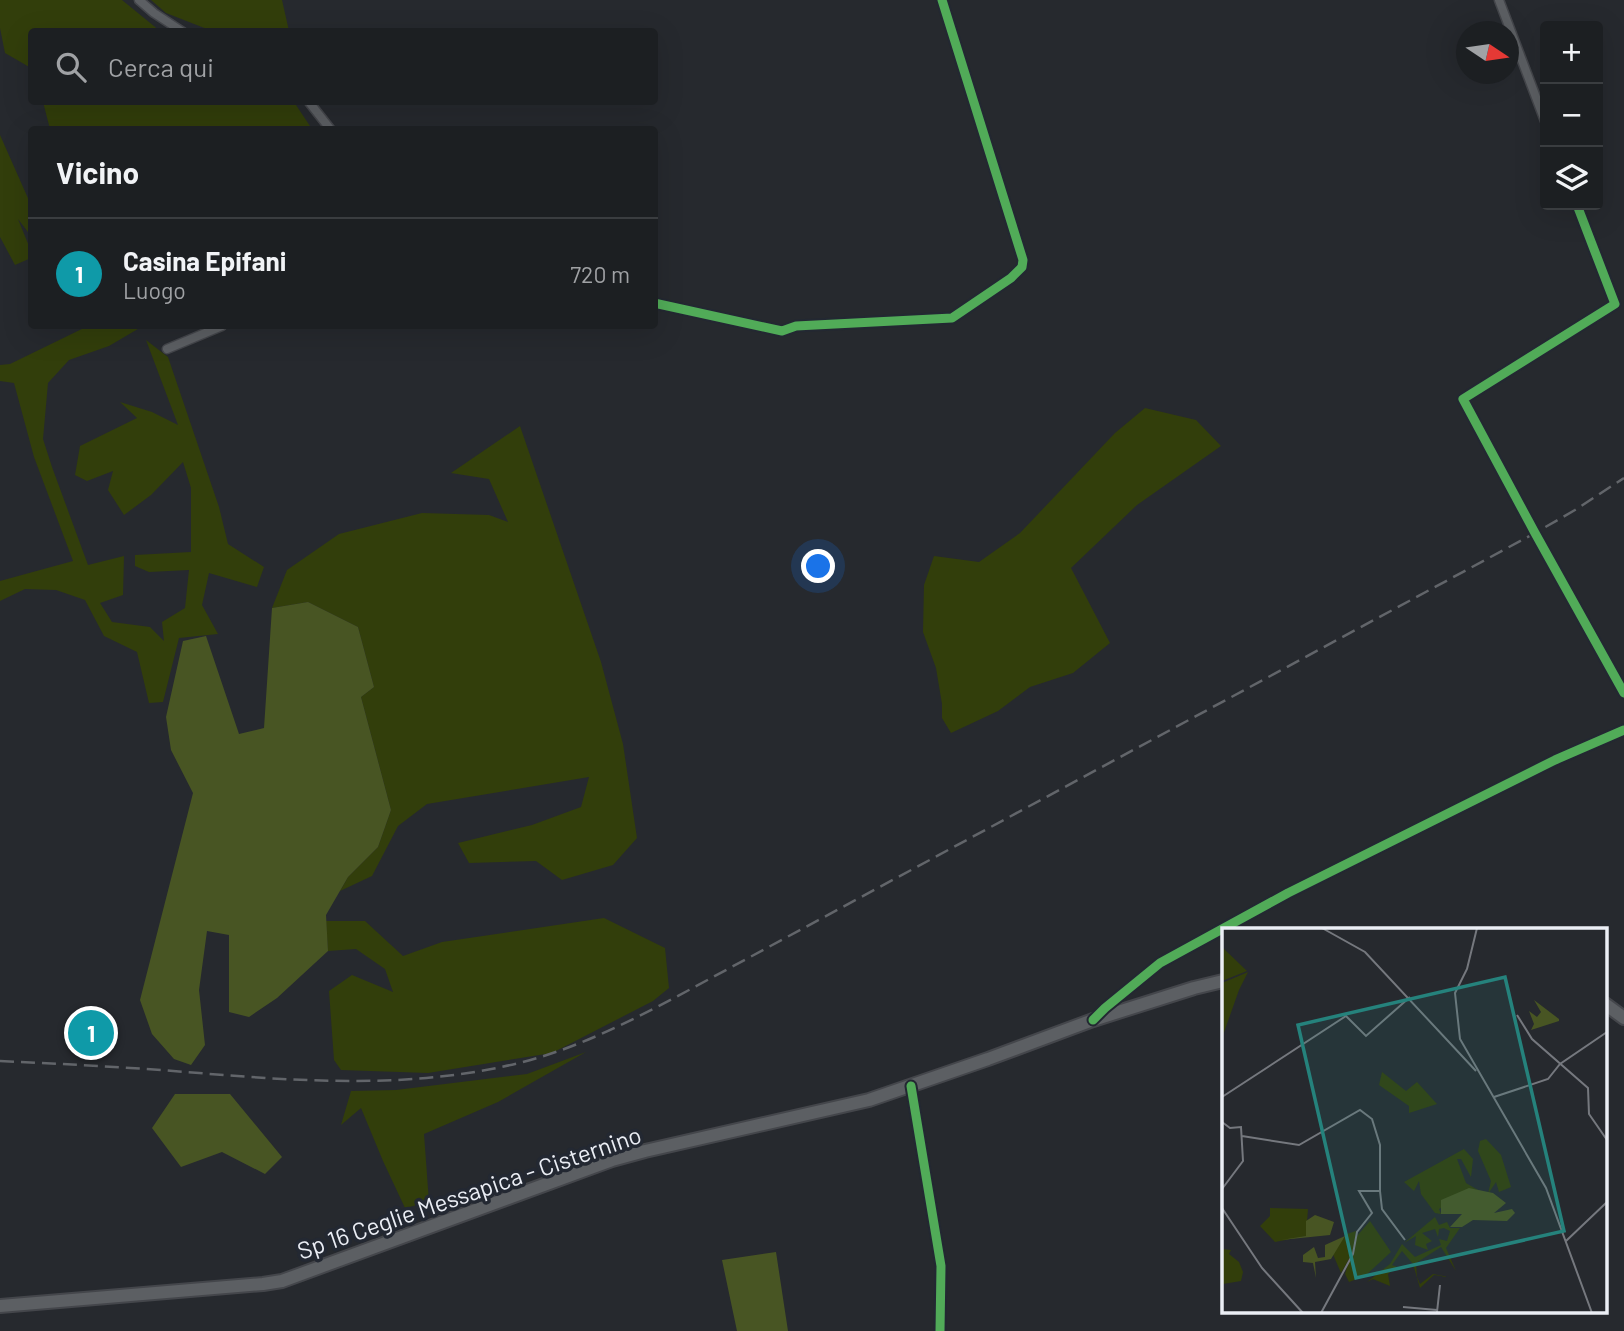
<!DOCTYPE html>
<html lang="it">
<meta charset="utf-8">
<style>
body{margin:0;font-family:Barlow,sans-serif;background:#292c2f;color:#f1f3f6}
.controls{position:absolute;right:21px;top:21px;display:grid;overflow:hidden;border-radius:7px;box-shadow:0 7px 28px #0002}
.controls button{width:63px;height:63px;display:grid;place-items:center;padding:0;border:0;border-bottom:2px solid #3a3d40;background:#1c1f22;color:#f1f3f6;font:35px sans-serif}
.compass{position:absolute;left:1456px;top:21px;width:63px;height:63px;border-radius:50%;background:#1c1f22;box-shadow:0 7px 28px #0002;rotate:103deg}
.you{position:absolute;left:819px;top:567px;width:24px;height:24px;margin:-18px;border:5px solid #fff;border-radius:50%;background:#1a73e8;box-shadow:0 0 0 10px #1a73e833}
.badge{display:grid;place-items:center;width:46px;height:46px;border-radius:50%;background:#0f766e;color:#fff;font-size:23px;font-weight:700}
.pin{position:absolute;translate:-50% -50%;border:4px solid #fff;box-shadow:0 2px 7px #0006}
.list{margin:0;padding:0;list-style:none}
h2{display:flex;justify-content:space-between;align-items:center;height:91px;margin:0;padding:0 28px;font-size:30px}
h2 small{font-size:23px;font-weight:400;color:#a0a2a5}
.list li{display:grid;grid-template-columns:46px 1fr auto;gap:21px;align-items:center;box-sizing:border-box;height:112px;padding:0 28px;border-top:2px solid #3a3d40}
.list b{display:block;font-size:26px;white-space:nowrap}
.list p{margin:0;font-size:23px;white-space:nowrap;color:#a0a2a5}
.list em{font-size:23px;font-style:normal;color:#a0a2a5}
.icon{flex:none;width:38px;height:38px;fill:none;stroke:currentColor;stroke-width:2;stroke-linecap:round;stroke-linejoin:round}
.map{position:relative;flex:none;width:1624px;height:1331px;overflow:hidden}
.search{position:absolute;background:#1c1f22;box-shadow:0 7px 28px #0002;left:28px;top:28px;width:630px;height:77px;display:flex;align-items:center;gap:18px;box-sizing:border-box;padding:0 24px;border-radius:7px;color:#a0a2a5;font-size:26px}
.panel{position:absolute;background:#1c1f22;box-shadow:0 7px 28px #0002;left:28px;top:126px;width:630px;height:203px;border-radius:7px}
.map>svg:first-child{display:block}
</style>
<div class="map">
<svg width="1624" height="1331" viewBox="0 0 1624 1331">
<rect width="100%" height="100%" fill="#26292e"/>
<path fill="#323e0b" d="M0,0H122L160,31L32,32L31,68L5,53L0,28Z
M151,0H282L289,31H212L166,13Z
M43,102H294L312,129H50Z
M0,135L31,205V236L18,219L31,251V258L15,265L0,237Z
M88,326H143L109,346L69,360L48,383L43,439L52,467L88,565L124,556L123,595L100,603L112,622L150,627L164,641L162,622L185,608L189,570L149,572L135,566V555L191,552V488L183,462L151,495L124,515L108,490L113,471L87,481L75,475L80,446L137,418L120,402L152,412L178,425L146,340L168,357L219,507L228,544L264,567L257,587L209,573L202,605L218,634L179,638L163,702L149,703L137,652L104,636L85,600L56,590L25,589L0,601V581L73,561L34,457L14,383L0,381V365L10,364Z
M1145,408L1196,420L1221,446L1137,505L1071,568L1110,643L1073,673L1030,687L998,711L951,733L942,718V704L936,668L923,632L924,585L934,556L979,562L1020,533L1115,433Z
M520,426L601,662L623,744L637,838L613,865L562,880L536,861L469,863L458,843L532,825L581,807L589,777L427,804L398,826L372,876L340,891L348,877L378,847L391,810L361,697L374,687L358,627L308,602L272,608L287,570L339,534L422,513L489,515L508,522L489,479L451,473Z
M604,918L665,948L669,988L653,1001L552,1053L428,1073L341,1070L334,1060L329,991L352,975L393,992L385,969L356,949L328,951L326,921H365L403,956L442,942Z
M586,1052L498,1102L424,1134L429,1202L405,1208L383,1161L361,1108L341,1125L351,1091L396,1090L527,1074Z"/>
<path fill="#485523" d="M308,602L358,627L374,687L361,697L391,810L378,847L348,877L326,915L328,951L277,998L249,1017L229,1012V935L207,931L199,990L205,1045L191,1065L174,1059L152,1034L140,1000L193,793L171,750L166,717L183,641L206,636L239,734L264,728L272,608Z
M175,1094H230L282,1157L265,1174L222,1152L181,1167L152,1128Z
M776,1252L788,1331H737L722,1260Z"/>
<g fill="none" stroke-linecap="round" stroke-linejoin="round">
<g stroke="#44464b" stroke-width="11">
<path id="minor" d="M139,0L154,13L183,32
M1499,0L1545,121
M309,102L331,130
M1577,205L1615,304L1463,399L1535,533L1624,693
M654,303L782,331L796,326L952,318L1011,278L1022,267L1023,260L942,0
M167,349L222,326
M1095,1018L1105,1008L1160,963L1288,893L1555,760L1624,730
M911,1086L941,1266L940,1331"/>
</g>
<g stroke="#44464b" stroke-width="16">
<path id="secondary" d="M1605,1004L1624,1018
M0,1306L263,1284L282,1281L612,1160L645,1151L869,1100L988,1059L1093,1020L1194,988L1223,981"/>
</g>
<use href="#minor" stroke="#5c5f63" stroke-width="8"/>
<use href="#secondary" stroke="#5c5f63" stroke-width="12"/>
<path stroke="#62656a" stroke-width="2.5" stroke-dasharray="14 7" stroke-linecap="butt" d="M0,1061C62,1064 124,1067 186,1072C297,1081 408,1090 519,1063C579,1048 635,1019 689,990L1535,533L1575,510L1624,478"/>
<g stroke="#232832" stroke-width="13">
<path id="cycleway" d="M1577,205L1615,304L1463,399L1535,533L1624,693
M654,303L782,331L796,326L952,318L1011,278L1022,267L1023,260L942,0
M1093,1020L1105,1008L1160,963L1288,893L1555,760L1624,730
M911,1086L941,1266L940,1331"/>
</g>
<use href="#cycleway" stroke="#51ab58" stroke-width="9"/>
</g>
<g text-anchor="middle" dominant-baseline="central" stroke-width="7" stroke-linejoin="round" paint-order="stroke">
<g font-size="24" fill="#ebeef5" stroke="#232832">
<text transform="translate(469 1192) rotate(-19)">Sp 16 Ceglie Messapica - Cisternino</text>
</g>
</g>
<g transform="translate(1222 928)">
<rect width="385" height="385" fill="#26292e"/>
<path d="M0,19L25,43L0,53ZM26,44L17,62L0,110V55ZM160,144L184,163L195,154L215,176L187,185V178L157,157ZM264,211L279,227L289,259L277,264L274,254L266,266L269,253L256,223L258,213ZM242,221L251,231L249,249L239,231H235L244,255L261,265L253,261L217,281L219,286L213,285L199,266L197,253L192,263L182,254ZM48,280L86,281L84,308L53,314L38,298L48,288ZM213,289L217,297L225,294L228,300H238L224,320L234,343L219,319L194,335L195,349L198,356L211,346L227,349L212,347L198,360L191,336L180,323L170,337L175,339L166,346L168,358L151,351L145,354L168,336L180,316L193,329L219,317L217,311L225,313L228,303L222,300L217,301L216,309L213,301L200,305L210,313L204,316L206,322L193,317L194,308L182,315ZM148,293L169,324L143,348L127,354L123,346L135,308ZM134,303L131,324L119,345L110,324L125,306ZM0,321L9,322L7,326L17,334L21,344L19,353L1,356Z" fill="#323e0b"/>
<path d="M312,72L337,91V93L309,102L312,96L307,83L315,89L319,84ZM247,260L271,265L284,275L272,285L290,281L293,285L285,293L251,292L240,299H228L240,286H219V272ZM93,287L112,294L108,307L59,312L84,308V293ZM123,308L109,331L93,334L94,350L91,335L81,334V327L92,319L96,330L103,329V317Z" fill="#485523"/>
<path fill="none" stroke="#75787e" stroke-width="2" d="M100,0L143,24L254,143M255,0L245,41L233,65L238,111L324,260L370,385M295,87L310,111L366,160L367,186L385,212M0,169L124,88L144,108L188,69M272,169L326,151L338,136L385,104M0,194L8,200L19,199L21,233L0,261M20,208L77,217L138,182L150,191L158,217V263H137L150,285L135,304L131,326L99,385M158,263L160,281L183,312M0,280L40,340L81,385M344,313L385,274M181,379L215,382M215,384L218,357"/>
<path fill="#25827c" fill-opacity="0.15" stroke="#25827c" stroke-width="3.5" d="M283,49L342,303L134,350L76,97Z"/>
<rect width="385" height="385" fill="none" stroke="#ebeef5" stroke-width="3.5"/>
</g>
</svg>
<div class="controls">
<button>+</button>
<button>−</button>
<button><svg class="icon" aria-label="layers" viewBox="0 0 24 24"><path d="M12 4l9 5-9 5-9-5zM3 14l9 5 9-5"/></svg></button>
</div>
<svg class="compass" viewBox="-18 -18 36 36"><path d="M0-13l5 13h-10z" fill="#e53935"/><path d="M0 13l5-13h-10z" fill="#a0a2a5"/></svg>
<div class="you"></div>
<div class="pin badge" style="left:91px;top:1033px;background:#0f9aa8">1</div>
<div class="search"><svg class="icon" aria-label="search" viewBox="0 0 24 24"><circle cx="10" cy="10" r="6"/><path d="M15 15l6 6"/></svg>Cerca qui</div>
<section class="panel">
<h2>Vicino<small></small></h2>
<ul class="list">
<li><span class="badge" style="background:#0f9aa8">1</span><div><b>Casina Epifani</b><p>Luogo</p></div><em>720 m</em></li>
</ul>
</section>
</div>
